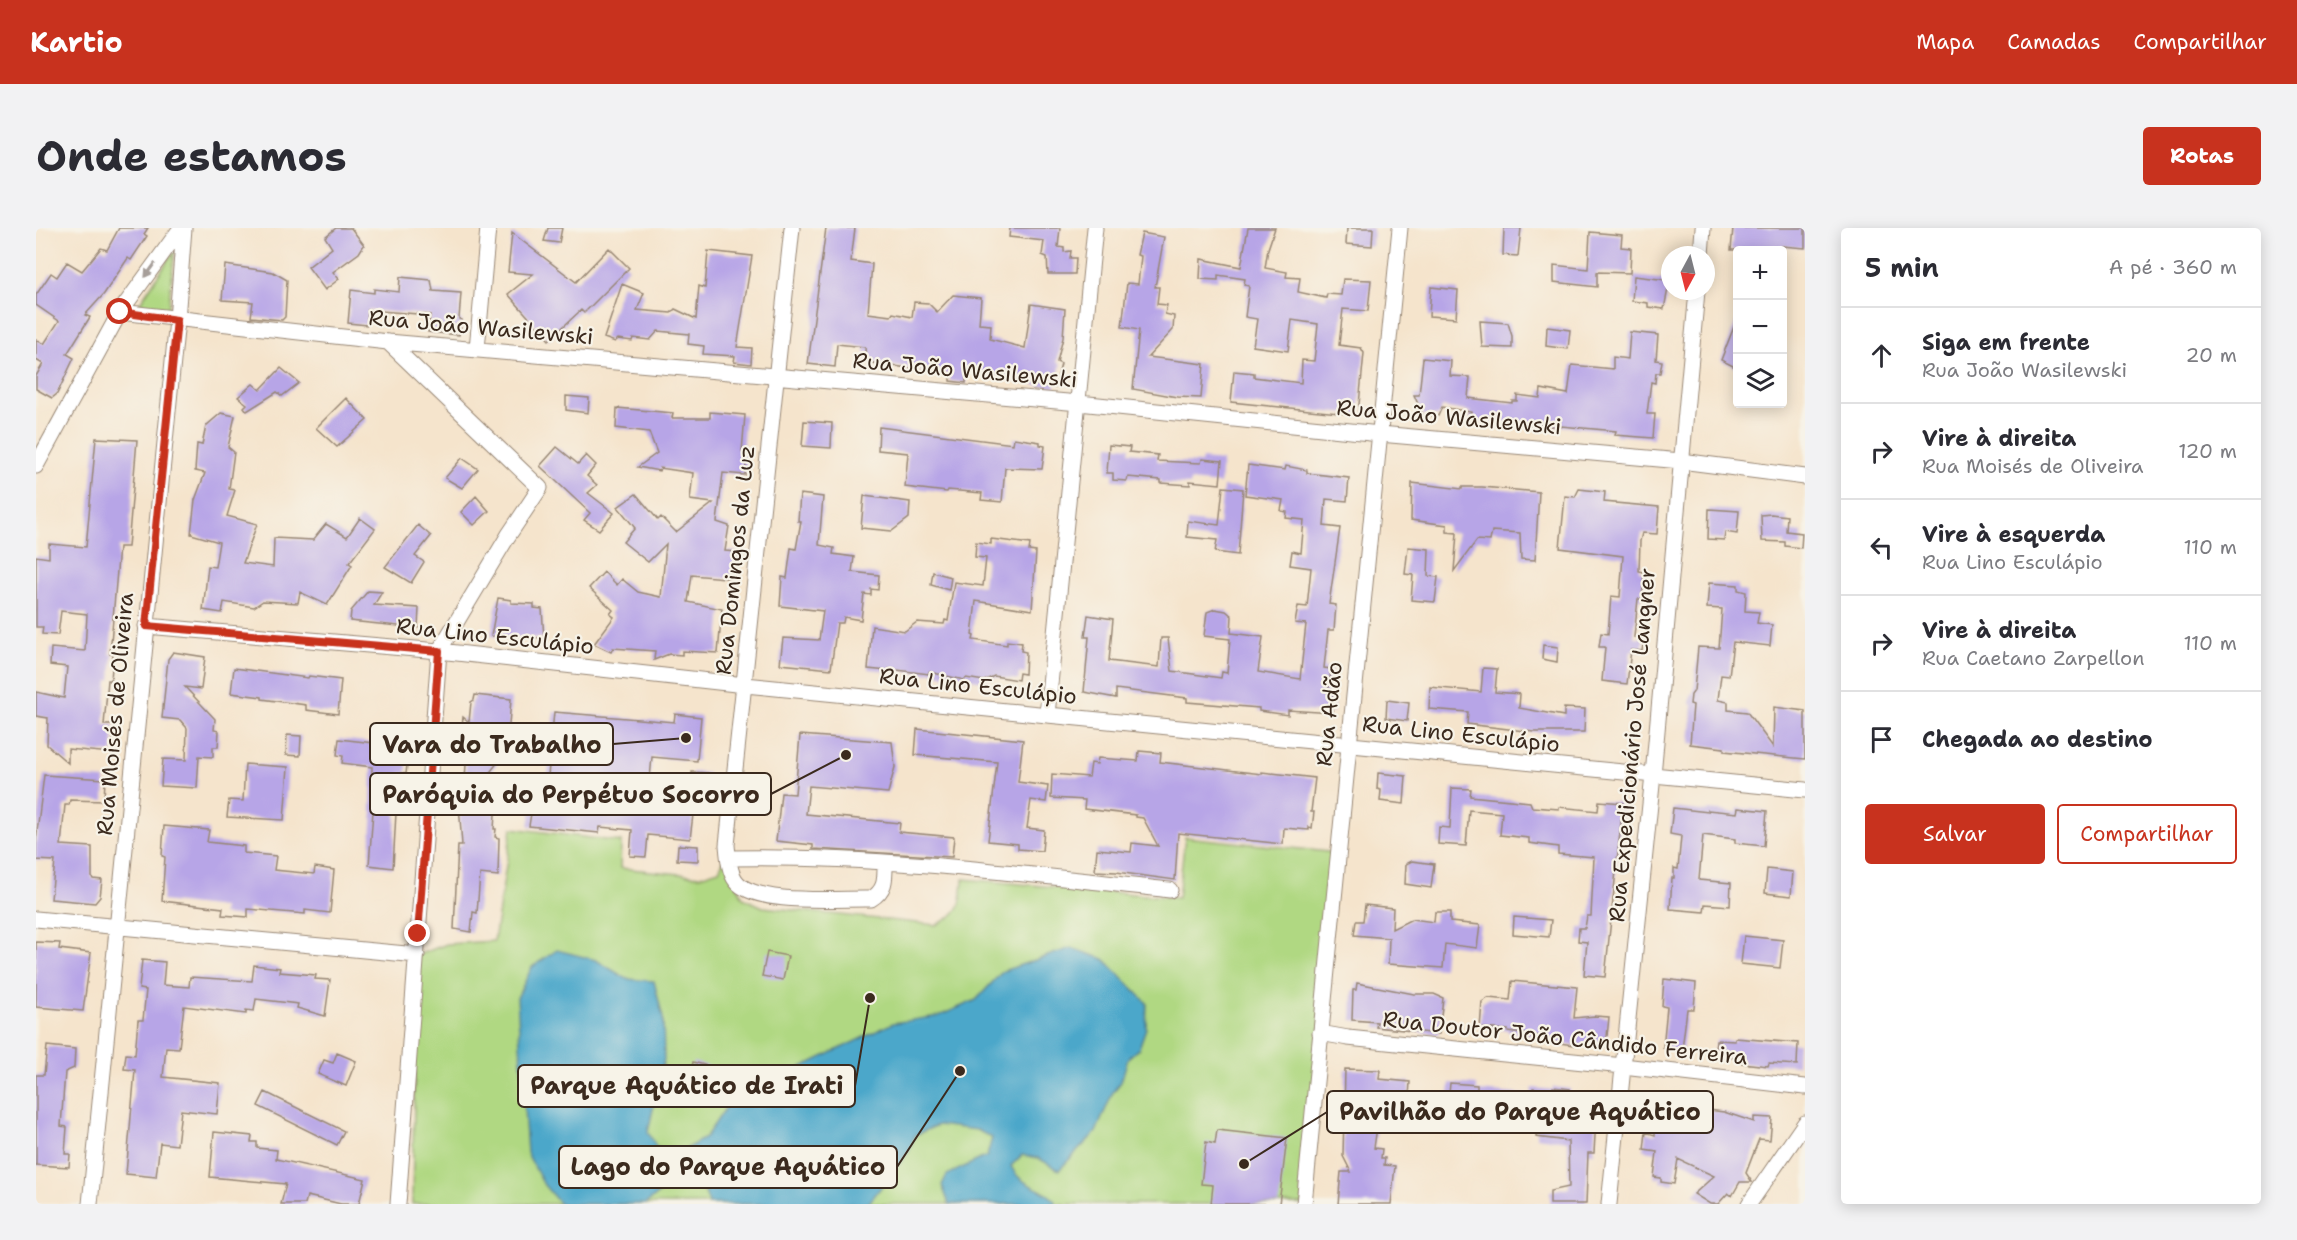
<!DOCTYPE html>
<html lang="pt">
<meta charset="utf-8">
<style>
body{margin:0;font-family:"Shantell Sans",sans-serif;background:#f2f2f3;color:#2b2b33}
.controls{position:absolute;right:18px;top:18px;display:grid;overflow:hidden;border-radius:6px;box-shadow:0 3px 15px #0003}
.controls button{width:54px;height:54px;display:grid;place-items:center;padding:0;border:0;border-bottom:2px solid #e1e1e2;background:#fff;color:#2b2b33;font:30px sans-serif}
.compass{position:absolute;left:1625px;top:18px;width:54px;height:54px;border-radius:50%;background:#fff;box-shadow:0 3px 15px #0003;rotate:187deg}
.stop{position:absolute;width:18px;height:18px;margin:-14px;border:4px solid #c8321e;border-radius:50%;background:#fff}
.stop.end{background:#c8321e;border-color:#fff;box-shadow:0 2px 6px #0008}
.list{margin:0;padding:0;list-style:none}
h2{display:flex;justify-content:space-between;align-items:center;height:78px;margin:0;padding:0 24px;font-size:26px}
h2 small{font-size:20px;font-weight:400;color:#7c7c81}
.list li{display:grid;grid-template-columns:39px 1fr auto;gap:18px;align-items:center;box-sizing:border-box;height:96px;padding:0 24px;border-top:2px solid #e1e1e2}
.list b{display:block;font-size:22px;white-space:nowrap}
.list p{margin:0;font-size:20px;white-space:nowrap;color:#7c7c81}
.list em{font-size:20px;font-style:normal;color:#7c7c81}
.actions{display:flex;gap:12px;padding:18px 24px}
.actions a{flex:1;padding:14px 0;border:2px solid #c8321e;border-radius:6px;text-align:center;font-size:21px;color:#c8321e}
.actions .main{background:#c8321e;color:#fff}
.icon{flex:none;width:33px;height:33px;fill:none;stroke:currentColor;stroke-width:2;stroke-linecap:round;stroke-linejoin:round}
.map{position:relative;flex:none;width:1769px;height:976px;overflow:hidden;border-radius:6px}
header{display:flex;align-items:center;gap:36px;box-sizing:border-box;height:84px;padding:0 30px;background:#c8321e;color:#fff}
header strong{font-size:28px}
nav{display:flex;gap:33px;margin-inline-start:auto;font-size:21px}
.intro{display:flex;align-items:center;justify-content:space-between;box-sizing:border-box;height:144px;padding:0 36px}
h1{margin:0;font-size:42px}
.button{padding:15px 27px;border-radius:6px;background:#c8321e;color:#fff;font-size:21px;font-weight:700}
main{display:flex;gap:36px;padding:0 36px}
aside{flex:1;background:#fff;border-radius:6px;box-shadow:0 3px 15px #0003}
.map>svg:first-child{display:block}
</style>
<header>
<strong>Kartio</strong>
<nav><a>Mapa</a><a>Camadas</a><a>Compartilhar</a></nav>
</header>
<div class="intro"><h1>Onde estamos</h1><a class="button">Rotas</a></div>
<main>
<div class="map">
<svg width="1769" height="976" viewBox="0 0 1769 976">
<rect width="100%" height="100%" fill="#f7f3e8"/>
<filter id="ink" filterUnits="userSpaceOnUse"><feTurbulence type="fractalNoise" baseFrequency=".0167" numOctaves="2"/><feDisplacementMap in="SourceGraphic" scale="12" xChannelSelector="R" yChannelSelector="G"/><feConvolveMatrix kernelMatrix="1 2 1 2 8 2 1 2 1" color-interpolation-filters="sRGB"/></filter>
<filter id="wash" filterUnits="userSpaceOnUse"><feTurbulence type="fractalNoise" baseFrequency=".008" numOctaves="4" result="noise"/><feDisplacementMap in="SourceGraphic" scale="24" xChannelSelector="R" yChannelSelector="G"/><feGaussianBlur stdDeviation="1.35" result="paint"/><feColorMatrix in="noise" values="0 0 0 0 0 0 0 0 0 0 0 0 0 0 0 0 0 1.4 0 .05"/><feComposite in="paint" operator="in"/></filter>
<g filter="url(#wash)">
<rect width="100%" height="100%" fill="#f5e4cc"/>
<path fill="#b0d882" stroke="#768150" stroke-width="1.5" d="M139,21L132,82L102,78Z
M476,600L585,614L584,640L664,648L683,642L693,621L695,643L707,670L727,679L900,697C926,685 925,678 927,651L1142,670L1149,609L1302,625L1267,976H376L381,727L411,716L458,713Z"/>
<path fill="#4ca7ca" stroke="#446874" stroke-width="1.5" d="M1035,720L1068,731L1111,775L1110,800L1103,820L1092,830L1085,854L1077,864L1060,904L1023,942L1002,930L986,927L975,938C986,962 1013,959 1020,976H913L906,957L911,947L951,928L956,910L941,902L902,897L879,907L873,923L832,976H673L669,964L644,950L609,976H524L508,957L491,925L481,770L496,739L521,722L560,732L591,751L618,753L627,790L628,831L612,904L621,920L644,924L669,910L706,856L735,854L857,795L903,788L940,772L967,743Z"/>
<g id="blocks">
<path fill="#b7a5e7" d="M83,0H112L108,6L111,8L95,32L92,30L68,66L49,87L54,89L31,126L38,130L21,166L16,170L0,161V148L7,136L0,132V112L8,116L23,93L0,77V67L15,45L21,49L31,34L46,43L65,20L71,22Z
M300,0H315L328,17L323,25L297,44L303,51L289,62L272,39L296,20L289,9Z
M512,0H526L523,15L508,13Z
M790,0H819L815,33L836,36L832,85L855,88L857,85L876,89L878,74L892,75L901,84L917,67L945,70L943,96L955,97L954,111L989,120L995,76L1029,81L1027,110L1021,134L1025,136L1019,160L930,145V155L914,153V146L830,134L829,119L801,116L799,139L772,136Z
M974,0H1024L1022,19L1028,20V24L1035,23L1034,30H1040L1039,46H1012L1011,29L1006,27L1008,13L973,9Z
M1212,0H1239L1232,21L1229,40L1251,44L1250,49L1264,50L1262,64L1290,70L1291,66L1305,67L1307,51L1335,52L1332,83L1307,81L1303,117L1325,120L1328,125L1322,187L1195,174L1198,143L1218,145V149L1265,155L1266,132L1278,133L1282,96L1256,92L1252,123L1217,118L1221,91L1209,89L1213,58L1208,57L1209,51L1182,47V52L1164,51L1165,31L1205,39Z
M1311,0H1337L1336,18L1310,16Z
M1468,0H1485L1482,28L1467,27Z
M1697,0H1769V20L1746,18V22H1695Z
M1554,4L1586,7L1585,19L1595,20L1594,45L1561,44V59L1518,54V37L1552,41Z
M476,5L540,54L573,20L593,40L548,85L545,82L513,112L472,66L497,46L472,44Z
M1106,5L1128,9L1119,59H1123L1121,76L1131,77L1129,86L1138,88L1137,102L1112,129L1168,136L1165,170L1141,169L1097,161L1103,102L1086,99L1091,55L1102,56L1105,28L1101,27Z
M672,23L716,28L701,119L716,120L715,136L698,134L699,128L667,126L668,118L652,116L653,106L622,103L614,112L597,110L596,113L582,111L579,114L568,110L586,56L608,65L601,82L635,85L639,81L660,91L663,58L669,60Z
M189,37L237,44L251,52L249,89L246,92L215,89L217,74L186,72Z
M1598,48L1631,52L1632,61L1628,81L1612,79V75L1596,73Z
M364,49L395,52L397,63L425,65L423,91L426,92L423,107L392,104L394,87L332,82L331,97L312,95L315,62L338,65V61L363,64Z
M1395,59L1422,62L1420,90L1393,88Z
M1701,91V140L1685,132Z
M1444,93L1472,95L1476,108V120L1446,119Z
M1511,99L1534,102L1532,121L1510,118Z
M1594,104L1622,107L1620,132L1626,133L1624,145H1620L1619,155L1615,154L1611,186H1619L1617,210L1579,207L1580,203L1525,198V199L1494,196V198L1465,194L1464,198L1434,195L1435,184L1406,179L1402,188L1387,187L1378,167H1383L1387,130L1415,133L1414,148L1434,149L1432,170L1476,175V173H1481V167L1504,170L1505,161L1532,166L1536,137L1577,141V129L1592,131Z
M245,140L263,155L246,168L241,164L211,183L208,179L211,176L202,169L217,156L224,162Z
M530,168L553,170L552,185L530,182Z
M310,170L331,192L301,219L280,200Z
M581,180L637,185L636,190H674V184L709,187L706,224H711L709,247L687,245L681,294L693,298L689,323L702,324L700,351L656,347L652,374L686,381L682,425L646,423V427L633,426L618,432L619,423L577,420L575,424L558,416L578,389L574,386L577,382L553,360L568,344L581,357L586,351L602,364L625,369L630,316L612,334L587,314L599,300L582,279L600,266L622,292L625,289L640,304L677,275L654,272L657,245L624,240L623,243L602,239L621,225L613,204L580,200Z
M185,185L199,188L192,219L198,224L193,261L199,262L191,288L221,296L207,335L237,339L238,310L277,312L290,296L311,309L324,290L339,301L313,335L316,337L291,377L264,364L262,375L227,373L218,379L188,374L186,385L167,382L172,338L179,339L183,314L155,306L159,272L169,245L159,243L161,216L166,217L170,198Z
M768,193L796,195L795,220L766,218Z
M843,199L977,216L978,210L1004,214V217L1009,218L1006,241L969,240L966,274L945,272L946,265L912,262L911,264L869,259L872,225L842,222Z
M60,210L101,212L92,319H83L74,426H77L75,452H72L68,497H78L76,525L32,521V535L11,517L12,490L0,488V464L28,470L31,439L14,437L15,420L49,423L51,386L25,383L22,407L6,406L7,399H0V328L13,330V316L50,319Z
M1073,217L1094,219L1093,224L1122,227L1121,233L1165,235L1166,231L1186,233L1184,256L1154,253V257L1125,255V252L1092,249L1091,253L1077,252V245H1071Z
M521,219L542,236L550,227L560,237L551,248L561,257L552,265L578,285L563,302L548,292L554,285L504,238Z
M426,230L442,241L426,260L409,250Z
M1212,237L1249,242L1250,238L1271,242V245L1313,250L1311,273L1290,271L1288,298L1304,300L1293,376L1300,377L1298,402H1292L1288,440L1295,441L1292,468L1298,469L1297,485L1252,482V487L1223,483V480L1151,474V470L1080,461V470L1048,464L1053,409H1049L1052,387L1077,391L1073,433L1123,439L1125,410H1132L1136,443L1185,450L1186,444L1191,445L1194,411L1168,408L1171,384L1179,381L1190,383L1196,388L1195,405L1227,409L1222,444L1264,451L1270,396L1259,395L1262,378L1271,379L1275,340L1254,337L1256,323L1265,325L1268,292L1250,290L1251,284L1245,283L1247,272L1209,267Z
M1376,255L1426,261V259H1446L1503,264L1499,332L1485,331L1484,305L1456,303L1454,313L1441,312L1418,343L1421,305L1411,304V297L1375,292Z
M1187,259L1207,261L1202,327L1179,324L1181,312L1151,309L1152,293L1183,297Z
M1543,261L1569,264L1568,274L1623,279L1621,306L1606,305L1604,313L1603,343L1608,344L1606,371H1602L1598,409L1608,410L1606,423L1595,422L1591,456L1566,453L1569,419H1563L1565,405L1572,406L1575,368L1584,369L1587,328L1524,320L1529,268L1539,269Z
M764,266L787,269L783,317L798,320L797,326L818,329L816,344L843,347L842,362L835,361V367L828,366L825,392L808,389L807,395H801L795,441L744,436L747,410L783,412L787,383L744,378L746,349L751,350L755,320L760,321L765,293H762Z
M440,268L453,283L438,297L425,284Z
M828,268L874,274L873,290L856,303L825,300Z
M1673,281L1703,283L1701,306L1689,304L1688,312L1672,311Z
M1735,286L1751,288L1750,303L1766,305L1765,320L1749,318V314L1726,313L1725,287Z
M382,297L395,308L379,328L388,334L375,355L349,339Z
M955,311L994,316L993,323L1000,324L996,382L940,373L936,407L938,408L937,412L971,417V413L986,415L985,423L990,424L989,446L983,445L982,452L958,448L948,453L930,450L928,452L893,444V446L853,441L852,443L832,441L836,398L869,403L881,394L908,396L909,392L912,393L918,354L947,358L950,330L939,329L940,314L955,316Z
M1372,319L1393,321L1392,348L1402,349L1399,374L1375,372L1377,347L1369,346Z
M897,344L915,349L913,362L895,357Z
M1673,355L1702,357V362L1710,364L1709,383L1723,384L1721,395L1736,397L1734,418L1697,414L1693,448L1685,447L1682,472L1692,474V482L1711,484L1737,519L1738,479L1769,483V531L1688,523V520L1654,516L1657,477L1654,476L1655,467L1658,463L1662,419L1683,420L1686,381L1671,380Z
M332,363L346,364L338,377L383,380L382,400L314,393L315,383Z
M462,370L475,372V375L498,376V380L506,381L508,410L455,408Z
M1507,417L1522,419L1521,434L1506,431Z
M137,424L169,429L165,461L149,459L179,491L178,502L183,503L182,519H177V529L163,528L161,560L125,558L127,531L150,532L151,500L144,492L126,490L132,431Z
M198,440L272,450L273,448L305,452L302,486L270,482V477L226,471V469L195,465Z
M1447,440L1461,441L1459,464L1484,466L1483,480L1528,488V480L1549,481L1548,504H1498L1431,496L1432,484L1393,481L1394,459L1445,464Z
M439,467L475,471L473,497L484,506L444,557L470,558L469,573L460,572L458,601H460L459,609L463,610L462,648L444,646L441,685L437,684L435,704L418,701L422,617H426L423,577L424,566H428L430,536H426L428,509L425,507L427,489L433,494L435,474L438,472Z
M1351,472L1373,475L1371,493L1350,490Z
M518,484L638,494L639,486L665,489L661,533L616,529L613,561L655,564L656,544L672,545L670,580L658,579L654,611L612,607L610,629L594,628L596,602L564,599L563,605L493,598L496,579L509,580Z
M881,501L987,512L982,554L1012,558L1010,574L995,572L991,600L1008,602L1006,623L982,621V616L952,613L961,534L879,527Z
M251,507L265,508L264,528L250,527Z
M764,507L856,514L859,539L852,565L773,558L770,586L864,595L863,604L918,609L916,629L777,621V617L740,613L745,565L759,566Z
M303,511L373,519L370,546L365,545V566H361L357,640L333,637L337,583H335L336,539L306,535L307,528L301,527Z
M1103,523L1125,525L1124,534L1226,546V544L1279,550L1275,584H1278L1276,600L1273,599V602L1248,600L1247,616L1142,605L1139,652L1080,644L1059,643L1061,621L1095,624L1096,615L1122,618L1107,590L1100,589V587L1048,581L1049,572L1015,570L1016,546L1053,549L1055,535L1061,536L1062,530L1102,533Z
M209,536L252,539L248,592L191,589L193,572L207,573Z
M1342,545L1370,548L1368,576L1344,573L1345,562L1341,561Z
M8,547L69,551L68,573L34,572L33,577H29L25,617L56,619V649L57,651L66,652L64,669L59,675L15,671L19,633L0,632V612Z
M1416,560L1435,561L1434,568L1494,574L1496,579L1523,581V579L1562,583L1563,573L1587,575L1569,749L1548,747L1551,714L1542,713L1543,700H1549L1551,688H1555L1558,629L1522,626V619L1493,615V610L1464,607L1466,585L1433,582L1430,618L1402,616L1403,599L1414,600Z
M1637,580L1672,584V582L1701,585L1702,580L1731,583L1728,618L1699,615V611L1667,607L1663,652L1695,655L1694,678L1669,676L1668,684L1634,681L1636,650H1638V640L1642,641L1645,608L1634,606Z
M128,598L173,602L171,614L208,618V625L240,628L238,642L278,646L279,639L298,642L294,685L269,682V686L212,681V689L186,687L187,680L126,673L129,629L126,628Z
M642,617L662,618V633L641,632Z
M1376,633L1398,636L1395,660L1369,656L1370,636Z
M1731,641L1757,644L1755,668L1729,665Z
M1329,677L1357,680L1356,701L1376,691L1398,694L1399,684H1414V694L1444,697L1441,720L1409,716L1407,740L1352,736L1353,710L1318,707L1320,693H1327Z
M1478,689L1515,692L1513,709L1477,706Z
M1708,708L1747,712L1744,740L1705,736Z
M0,714L24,715L23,721L55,725L47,783L0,779Z
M731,724L752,728L747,752L726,748Z
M106,732L129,734L127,757L153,759L154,749L216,753L218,737L244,740L243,744L280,747L279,751L294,752L289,788L261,780L262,776L220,771L218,783L210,782V786L148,778L143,820L130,819L127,849L184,855L181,886L145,882L141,917L124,915L120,949L90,946L99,842L88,841L90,826L99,827L102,792H107L110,762L103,761Z
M1628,751L1660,755L1658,781H1651L1646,822L1627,820L1631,779L1626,778Z
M1476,753L1541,759L1538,790L1559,788L1573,789L1570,818L1545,816L1544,818L1509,813L1510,809L1472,804V802L1444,800L1446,774L1452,770L1474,772Z
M1321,755L1378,766H1398L1407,770L1403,806L1340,799L1341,794L1316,792L1317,762H1320Z
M1699,810L1762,815L1761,837L1733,835L1732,838L1706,835L1707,831L1678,828L1680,812L1699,813Z
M11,818L39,821L38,840L29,844L25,898L31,899L29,926H34L33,939L0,937V847H8Z
M301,825L320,833L310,858L282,846L288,832L297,835Z
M657,834L679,840L682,847L676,871L650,865Z
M1309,841L1344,842L1343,851L1374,854L1372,885L1363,894L1342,892L1338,920L1346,921L1345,930H1349L1348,937L1359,938L1355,976H1302L1305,944H1315L1307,928Z
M1414,855L1441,857V863L1481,866L1495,867L1497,860L1517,862V859L1534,861L1533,870L1561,872L1558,925H1552L1550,976H1514V963L1533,959L1532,913L1500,909L1501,889L1474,887L1473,894H1469V896L1459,895V898L1444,897V893L1411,889Z
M229,864L308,903L301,917L222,878Z
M1621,875L1649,876V879L1688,884L1718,894V889L1736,890L1734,912L1723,911L1710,945L1716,954H1704L1696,968L1692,965L1682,976H1674L1658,966L1678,948L1642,931L1638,956L1625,954V950L1618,949L1621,924L1608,922L1610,904L1619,907Z
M1181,902L1251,910L1243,976H1175L1177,957L1165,956L1170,914L1179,916Z
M178,904L216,908L215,914H221V920L241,922L240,931L329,951L323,976H305L271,968L269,976H245L250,956L174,949Z"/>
</g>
</g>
<g filter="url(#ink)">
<use href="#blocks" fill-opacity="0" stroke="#988775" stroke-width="1.5"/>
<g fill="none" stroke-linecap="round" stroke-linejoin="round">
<g stroke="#988775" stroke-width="17">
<path id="street" d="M756,0L691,617C692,628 693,644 700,653C719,678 804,670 835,671C850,662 849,651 849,635
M1665,27L1667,0
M84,84L352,114L1043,175L1344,206L1645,233L1769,249
M352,114L504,260L472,308L403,423L362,976
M441,121L452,0
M0,238L84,84L145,0
M110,398L403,423L709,457L1769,562
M1011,487L1059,0
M693,630C841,627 988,646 1134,662
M0,691L381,727
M1284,805L1312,810L1587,838L1769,859
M54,976L141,92L148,0
M1268,976L1364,0
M1573,976L1617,547L1661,63
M1713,976L1769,895"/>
</g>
<use href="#street" stroke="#fff" stroke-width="15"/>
</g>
<defs><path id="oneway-solid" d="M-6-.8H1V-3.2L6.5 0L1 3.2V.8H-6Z" transform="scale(1.5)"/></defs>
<use fill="#a79f9a" href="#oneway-solid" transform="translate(114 42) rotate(126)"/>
</g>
<g fill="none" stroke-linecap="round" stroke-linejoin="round" filter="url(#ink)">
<path stroke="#c8321e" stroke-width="8" d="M84,84L141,92L110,398L403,423L382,706"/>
</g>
<g text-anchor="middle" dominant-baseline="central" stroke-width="4.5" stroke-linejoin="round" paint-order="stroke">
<g font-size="22" fill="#3b2a1e" stroke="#f7f3e8">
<text transform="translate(445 99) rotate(5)">Rua João Wasilewski</text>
<text transform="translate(929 142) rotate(5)">Rua João Wasilewski</text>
<text transform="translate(1413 189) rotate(5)">Rua João Wasilewski</text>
<text transform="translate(699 332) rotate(-84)">Rua Domingos da Luz</text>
<text transform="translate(459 408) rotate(6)">Rua Lino Esculápio</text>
<text transform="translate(942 458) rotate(6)">Rua Lino Esculápio</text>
<text transform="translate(79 486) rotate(-85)">Rua Moisés de Oliveira</text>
<text transform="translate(1293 486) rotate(-84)">Rua Adão</text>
<text transform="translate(1425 506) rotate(6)">Rua Lino Esculápio</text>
<text transform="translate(1596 517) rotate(-85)">Rua Expedicionário José Langner</text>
<text transform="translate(1529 810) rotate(6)">Rua Doutor João Cândido Ferreira</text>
</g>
</g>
<path fill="none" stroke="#3b2a1e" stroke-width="2" d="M650 510L577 516M810 527L735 566M834 770L819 858M1208 936L1291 884M924 843L861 939"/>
<g fill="#3b2a1e" stroke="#f7f3e8" stroke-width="2">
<circle cx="650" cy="510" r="6"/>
<circle cx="810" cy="527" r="6"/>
<circle cx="834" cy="770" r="6"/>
<circle cx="1208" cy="936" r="6"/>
<circle cx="924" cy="843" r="6"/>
</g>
<g fill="#f7f3e8" stroke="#3b2a1e" stroke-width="2">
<rect x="334" y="495" width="243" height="42" rx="6"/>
<rect x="334" y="545" width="401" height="42" rx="6"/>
<rect x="482" y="837" width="337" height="42" rx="6"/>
<rect x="1291" y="863" width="386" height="42" rx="6"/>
<rect x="523" y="918" width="338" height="42" rx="6"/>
</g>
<g font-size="24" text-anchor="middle" font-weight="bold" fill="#3b2a1e">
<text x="456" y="525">Vara do Trabalho</text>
<text x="535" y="575">Paróquia do Perpétuo Socorro</text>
<text x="651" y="866">Parque Aquático de Irati</text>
<text x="1484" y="892">Pavilhão do Parque Aquático</text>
<text x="692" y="947">Lago do Parque Aquático</text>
</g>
</svg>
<div class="controls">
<button>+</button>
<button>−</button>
<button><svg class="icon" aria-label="layers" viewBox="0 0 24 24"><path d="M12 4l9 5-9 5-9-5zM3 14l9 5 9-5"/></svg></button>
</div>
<svg class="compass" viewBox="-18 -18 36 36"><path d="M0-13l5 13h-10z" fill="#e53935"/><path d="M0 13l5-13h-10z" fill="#7c7c81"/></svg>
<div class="stop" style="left:84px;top:84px"></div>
<div class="stop end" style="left:382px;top:706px"></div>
</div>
<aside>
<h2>5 min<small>A pé · 360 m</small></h2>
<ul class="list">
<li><svg class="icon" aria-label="ahead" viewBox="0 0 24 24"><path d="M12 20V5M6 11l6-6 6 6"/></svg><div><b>Siga em frente</b><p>Rua João Wasilewski</p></div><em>20 m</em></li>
<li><svg class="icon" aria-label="right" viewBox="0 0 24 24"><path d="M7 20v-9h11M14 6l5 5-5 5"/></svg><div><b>Vire à direita</b><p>Rua Moisés de Oliveira</p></div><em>120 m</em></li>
<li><svg class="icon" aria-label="left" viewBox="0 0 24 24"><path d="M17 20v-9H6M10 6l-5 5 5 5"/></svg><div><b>Vire à esquerda</b><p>Rua Lino Esculápio</p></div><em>110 m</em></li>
<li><svg class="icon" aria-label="right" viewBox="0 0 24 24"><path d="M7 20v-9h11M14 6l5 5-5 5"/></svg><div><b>Vire à direita</b><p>Rua Caetano Zarpellon</p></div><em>110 m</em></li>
<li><svg class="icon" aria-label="arrive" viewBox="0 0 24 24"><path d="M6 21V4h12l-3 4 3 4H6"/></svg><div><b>Chegada ao destino</b></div></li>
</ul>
<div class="actions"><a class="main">Salvar</a><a>Compartilhar</a></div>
</aside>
</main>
